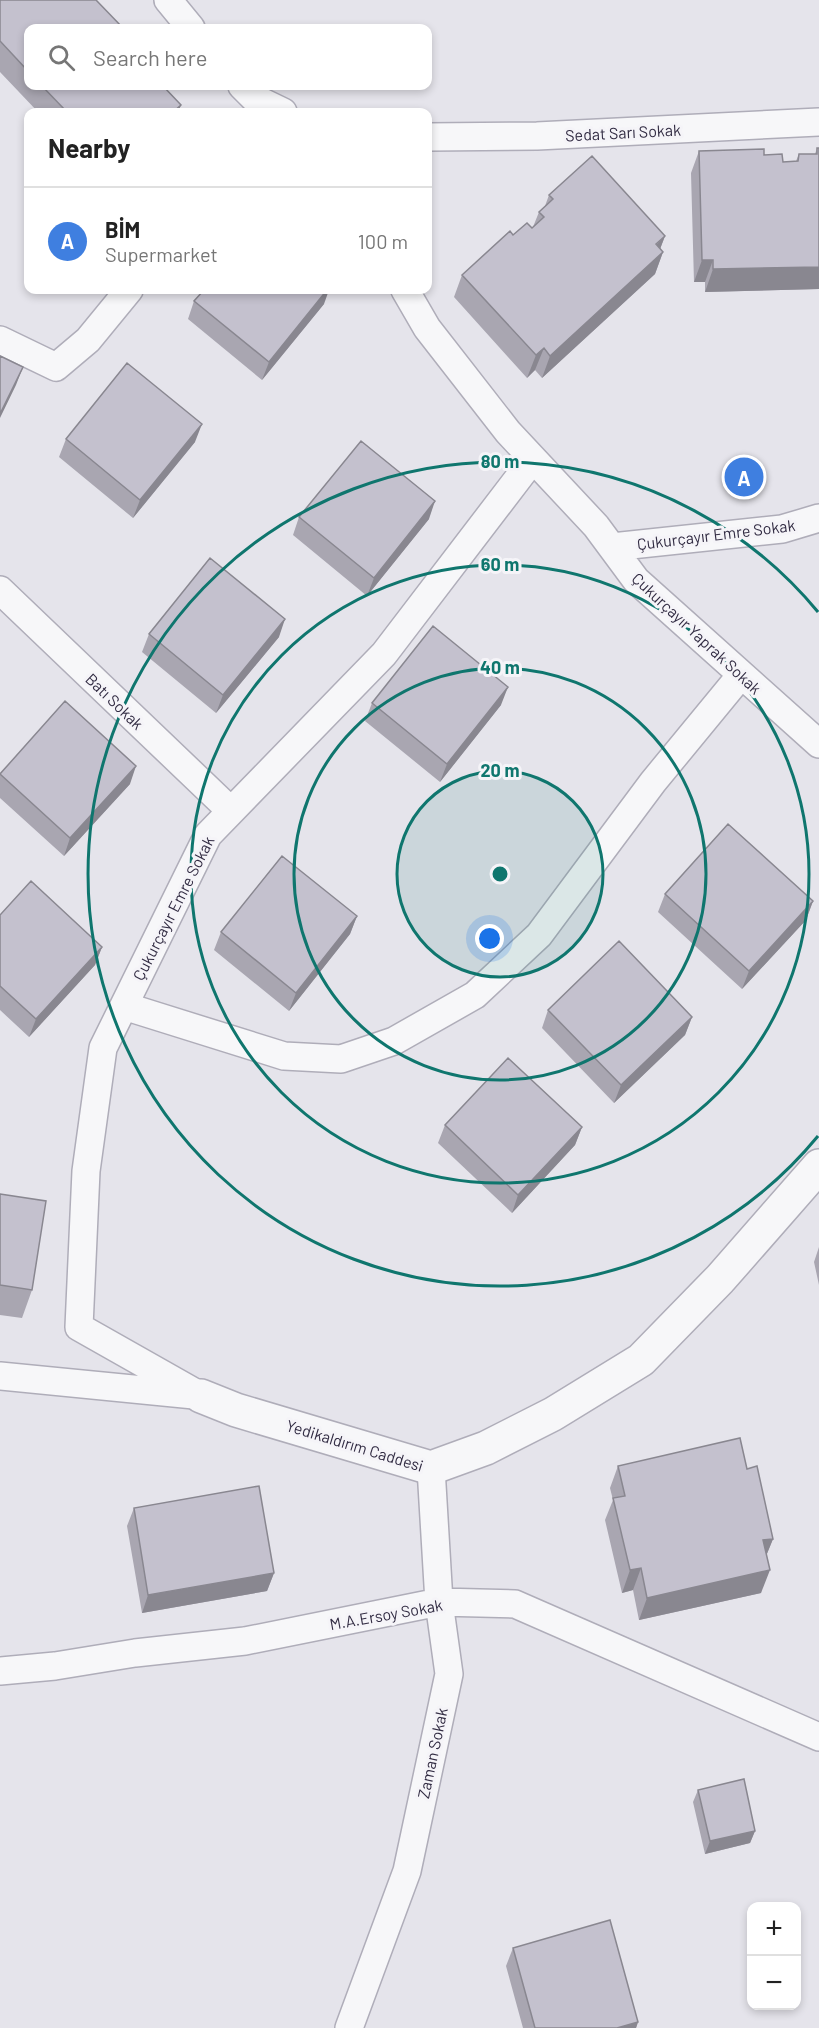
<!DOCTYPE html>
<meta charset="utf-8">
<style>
body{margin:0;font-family:Barlow,sans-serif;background:#f2f2f2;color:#222}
.controls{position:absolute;right:18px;bottom:18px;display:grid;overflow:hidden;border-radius:12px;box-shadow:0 3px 9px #0003}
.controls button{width:54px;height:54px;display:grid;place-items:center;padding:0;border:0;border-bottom:2px solid #e0e0e0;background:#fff;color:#222;font:30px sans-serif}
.you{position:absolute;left:490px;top:939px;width:21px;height:21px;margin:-15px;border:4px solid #fff;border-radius:50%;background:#1a73e8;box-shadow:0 0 0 9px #1a73e833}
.badge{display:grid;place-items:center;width:39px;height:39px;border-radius:50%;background:#7c3aed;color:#fff;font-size:20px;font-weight:700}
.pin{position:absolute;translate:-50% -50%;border:3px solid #fff;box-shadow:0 2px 6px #0006}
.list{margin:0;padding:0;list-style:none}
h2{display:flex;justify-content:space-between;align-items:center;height:78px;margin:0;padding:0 24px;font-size:26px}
h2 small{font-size:20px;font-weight:400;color:#767676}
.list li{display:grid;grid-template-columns:39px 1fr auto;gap:18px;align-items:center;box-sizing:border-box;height:108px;padding:0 24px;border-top:2px solid #e0e0e0}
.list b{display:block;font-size:22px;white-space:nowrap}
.list p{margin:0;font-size:20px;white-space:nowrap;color:#767676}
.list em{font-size:20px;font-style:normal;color:#767676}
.icon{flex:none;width:33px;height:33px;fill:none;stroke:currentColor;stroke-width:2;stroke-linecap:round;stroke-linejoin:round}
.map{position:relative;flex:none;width:819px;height:2028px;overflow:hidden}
.search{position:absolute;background:#fff;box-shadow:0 3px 9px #0003;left:24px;top:24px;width:408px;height:66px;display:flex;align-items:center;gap:15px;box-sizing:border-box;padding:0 21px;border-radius:12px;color:#767676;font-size:22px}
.panel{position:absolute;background:#fff;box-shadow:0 3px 9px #0003;left:24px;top:108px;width:408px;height:186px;border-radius:12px}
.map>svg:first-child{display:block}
</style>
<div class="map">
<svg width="819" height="2028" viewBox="0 0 819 2028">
<rect width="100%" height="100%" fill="#e5e4eb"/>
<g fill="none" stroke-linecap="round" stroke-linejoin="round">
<g stroke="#afadb9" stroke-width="30">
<path id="minor" d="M168,0L191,28
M242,86L254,98L283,112
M428,137L537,136L819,122
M405,290L427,328L508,432L596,526L636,580L819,744
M0,340L56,367L88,340L129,290
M612,547L782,529L819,518
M0,590L231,811
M124,1006L284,1056L341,1059L394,1041L475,995L539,935L653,782L741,675
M0,1376L194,1395
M201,1396L79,1327L86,1171L103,1048L208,835L384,654L533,459
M0,1671L55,1666L135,1653L245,1641L439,1602L515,1604L819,1737
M349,2028L407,1871L449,1674L439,1602L431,1468"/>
</g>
<g stroke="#afadb9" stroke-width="36">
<path id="tertiary" d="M201,1396L236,1410L431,1468L486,1448L553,1414L641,1360L720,1279L819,1166"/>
</g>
<use href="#minor" stroke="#f7f7f9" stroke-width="27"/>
<use href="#tertiary" stroke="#f7f7f9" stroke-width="33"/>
</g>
<path fill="#a9a6b1" d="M0,0L28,28V86H163L181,105L178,112H38L0,72Z
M817,148H819V289L705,292V282H694L691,173L699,151L783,162L796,161L799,154H815Z
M549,195L665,236L660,249L663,252L655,274L542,378L535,370L527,378L454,297L462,275L533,227L539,212L545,206Z
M194,301L324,304L262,380L188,319Z
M66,439L195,442L133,518L59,457Z
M299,517L429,519L367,596L293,535Z
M149,634L279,637L216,713L142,652Z
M372,703L501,705L440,782L365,721Z
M0,773L130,784L64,856L0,798Z
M665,894L813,901L806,920L742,989L658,912Z
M0,915L102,947L95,965L29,1037L0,1010Z
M357,916L350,934L289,1011L214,950L221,932Z
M548,1010L692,1017L685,1035L614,1103L542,1028Z
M445,1125L582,1127L575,1145L512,1213L438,1143Z
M0,1194L32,1290L22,1318L0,1315Z
M819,1247V1285L814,1262Z
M618,1466L747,1469L773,1539L766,1556L761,1593L639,1620L633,1590L622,1593L605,1520L613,1500L610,1488Z
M134,1508L274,1573L267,1591L142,1613L127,1526Z
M698,1790L755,1831L750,1843L705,1854L693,1802Z
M513,1948L638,2022L636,2028H523L506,1966Z"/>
<path fill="#898790" d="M181,105L178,112H173Z
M665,236L657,257L663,252L655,274L542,378L550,356Z
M702,260H713L705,282H694Z
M819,267V289L705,292L713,269Z
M327,290H329L324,304L262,380L269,362Z
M544,348L535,370L527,378L536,355Z
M23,367L16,385L0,418V414Z
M202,424L195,442L133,518L140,500Z
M435,501L429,519L367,596L374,578Z
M285,619L279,637L216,713L223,695Z
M508,687L501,705L440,782L447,764Z
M136,766L130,784L64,856L70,838Z
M813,901L806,920L742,989L749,971Z
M357,916L350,934L289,1011L296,993Z
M102,947L95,965L29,1037L36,1019Z
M692,1017L685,1035L614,1103L621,1085Z
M582,1127L575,1145L512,1213L518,1195Z
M773,1539L764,1561L763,1540Z
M641,1568L633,1590L622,1593L630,1570Z
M770,1570L761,1593L639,1620L647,1598Z
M274,1573L267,1591L142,1613L148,1595Z
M755,1831L750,1843L705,1854L710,1841Z
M638,2022L636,2028H617Z"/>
<path fill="#c4c1ce" stroke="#898790" stroke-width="1.5" d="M0,0H96L123,28H28V71L0,41Z
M42,86H163L181,105L173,112H67Z
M817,148H819V267L713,269V260H702L699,151L764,149V155L782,154L783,162L798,161L799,154H817Z
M592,156L665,236L656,244L663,252L550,356L544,348L536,355L462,275L510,231L513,235L527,223L532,228L544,217L539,212L553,199L549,195Z
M204,290H327L269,362L194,301Z
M0,356L23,367L0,414Z
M127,363L202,424L140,500L66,439Z
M361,441L435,501L374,578L299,517Z
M210,558L285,619L223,695L149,634Z
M433,626L508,687L447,764L372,703Z
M65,701L136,766L70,838L0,774Z
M728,824L813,901L749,971L665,894Z
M282,856L357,916L296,993L221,932Z
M31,881L102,947L36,1019L0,986V915Z
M619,941L692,1017L621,1085L548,1010Z
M508,1058L582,1127L518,1195L445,1125Z
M0,1194L46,1201L32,1290L0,1285Z
M740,1438L747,1469L757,1466L773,1539L763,1540L770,1570L647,1598L641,1568L630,1570L613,1498L625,1496L618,1466Z
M259,1486L274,1573L148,1595L134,1508Z
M744,1779L755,1831L710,1841L698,1790Z
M610,1920L638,2022L617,2028H535L513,1948Z"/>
<circle cx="500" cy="874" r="103" fill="#0f766e" fill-opacity=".12"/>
<g fill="none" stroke="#0f766e" stroke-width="3">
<circle cx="500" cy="874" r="103"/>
<circle cx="500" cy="874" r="206"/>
<circle cx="500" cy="874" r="309"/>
<path d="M818 1136A412 412 0 1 1 818 612"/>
</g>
<g text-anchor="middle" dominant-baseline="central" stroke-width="6" stroke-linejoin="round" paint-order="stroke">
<g font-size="16" fill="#322c43" stroke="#f5f4f8">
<text transform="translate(623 132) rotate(-3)">Sedat Sarı Sokak</text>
<text transform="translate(716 534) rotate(-7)">Çukurçayır Emre Sokak</text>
<text transform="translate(697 633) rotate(43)">Çukurçayır Yaprak Sokak</text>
<text transform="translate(115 701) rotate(44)">Batı Sokak</text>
<text transform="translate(173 908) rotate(-63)">Çukurçayır Emre Sokak</text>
<text transform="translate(355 1445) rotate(17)">Yedikaldırım Caddesi</text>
<text transform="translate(386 1614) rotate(-10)">M.A.Ersoy Sokak</text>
<text transform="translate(432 1753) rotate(-78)">Zaman Sokak</text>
</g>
</g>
<circle cx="500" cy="874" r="9" fill="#0f766e" stroke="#f5f4f8" stroke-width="3"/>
<g font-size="18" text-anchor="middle" font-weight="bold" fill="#0f766e" stroke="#f5f4f8" stroke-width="6" stroke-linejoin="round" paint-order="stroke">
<text x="500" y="468">80 m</text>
<text x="500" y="571">60 m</text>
<text x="500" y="674">40 m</text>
<text x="500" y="777">20 m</text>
</g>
</svg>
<div class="controls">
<button>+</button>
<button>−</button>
</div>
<div class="you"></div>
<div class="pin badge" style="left:744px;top:477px;background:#3f7fe0">A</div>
<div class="search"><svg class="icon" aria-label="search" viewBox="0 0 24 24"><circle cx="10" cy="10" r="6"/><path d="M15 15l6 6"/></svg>Search here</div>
<section class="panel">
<h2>Nearby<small></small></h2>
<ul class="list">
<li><span class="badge" style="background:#3f7fe0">A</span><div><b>BİM</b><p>Supermarket</p></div><em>100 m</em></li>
</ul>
</section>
</div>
